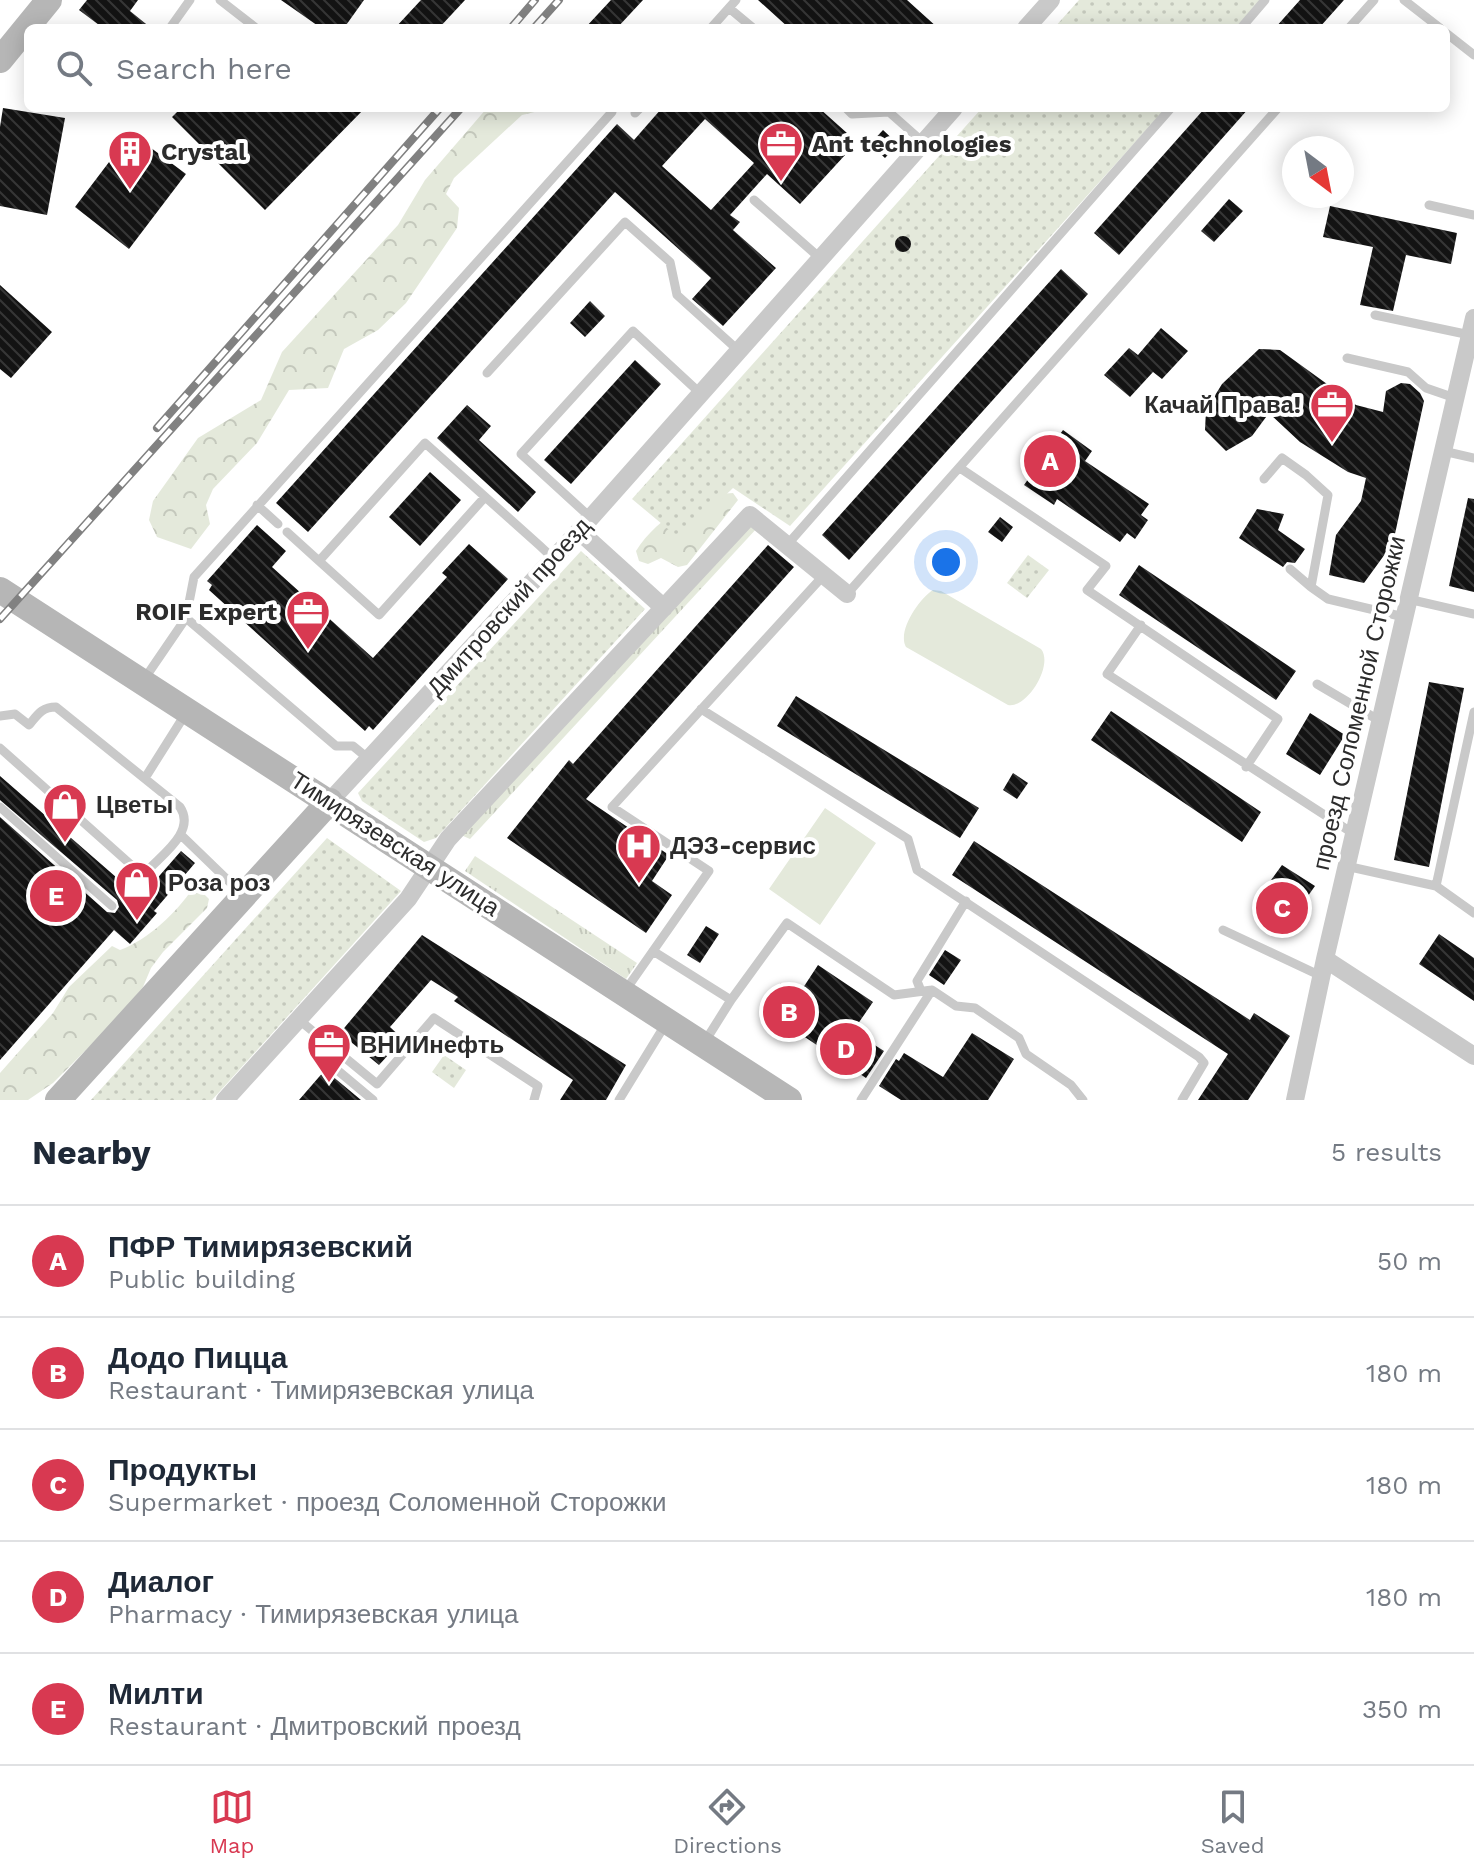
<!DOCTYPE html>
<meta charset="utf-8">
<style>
body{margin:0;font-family:"Work Sans",sans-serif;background:#f6f6f7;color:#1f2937}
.compass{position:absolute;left:1282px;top:136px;width:72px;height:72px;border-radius:50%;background:#fff;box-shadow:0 4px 20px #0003;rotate:148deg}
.you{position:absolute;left:946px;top:562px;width:28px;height:28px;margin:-20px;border:6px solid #fff;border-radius:50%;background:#1a73e8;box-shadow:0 0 0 12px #1a73e833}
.badge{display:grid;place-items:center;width:52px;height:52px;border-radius:50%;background:#d83951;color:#fff;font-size:26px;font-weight:700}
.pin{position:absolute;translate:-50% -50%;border:4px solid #fff;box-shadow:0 2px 8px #0006}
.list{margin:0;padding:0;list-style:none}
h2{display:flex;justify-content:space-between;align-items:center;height:104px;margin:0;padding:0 32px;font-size:34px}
h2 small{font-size:26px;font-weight:400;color:#747a83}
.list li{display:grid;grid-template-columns:52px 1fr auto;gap:24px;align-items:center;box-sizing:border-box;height:112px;padding:0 32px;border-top:2px solid #e0e1e3}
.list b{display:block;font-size:30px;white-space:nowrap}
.list p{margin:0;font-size:26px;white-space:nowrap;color:#747a83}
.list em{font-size:26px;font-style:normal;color:#747a83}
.icon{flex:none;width:44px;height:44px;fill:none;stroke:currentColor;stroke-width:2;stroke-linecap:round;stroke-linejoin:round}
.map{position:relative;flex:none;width:1474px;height:1100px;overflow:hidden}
.search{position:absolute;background:#fff;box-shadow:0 4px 20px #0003;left:24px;right:24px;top:24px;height:88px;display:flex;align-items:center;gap:20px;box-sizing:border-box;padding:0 28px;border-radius:12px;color:#747a83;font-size:30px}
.sheet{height:664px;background:#fff}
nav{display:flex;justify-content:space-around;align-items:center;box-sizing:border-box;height:112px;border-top:2px solid #e0e1e3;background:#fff;font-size:22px;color:#747a83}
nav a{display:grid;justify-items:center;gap:4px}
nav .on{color:#d83951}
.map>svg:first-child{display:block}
</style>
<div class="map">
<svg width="1474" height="1100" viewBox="0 0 1474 1100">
<defs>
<pattern id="grass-tufts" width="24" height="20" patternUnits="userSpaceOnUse" patternTransform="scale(2)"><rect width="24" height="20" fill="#e4e9db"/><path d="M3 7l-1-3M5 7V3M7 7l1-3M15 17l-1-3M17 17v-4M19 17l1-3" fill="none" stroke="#c4c8bc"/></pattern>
<pattern id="forest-crowns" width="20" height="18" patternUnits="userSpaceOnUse" patternTransform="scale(2)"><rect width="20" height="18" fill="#e4e9db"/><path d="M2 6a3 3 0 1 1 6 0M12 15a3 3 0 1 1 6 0" fill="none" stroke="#c4c8bc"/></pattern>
<pattern id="park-dots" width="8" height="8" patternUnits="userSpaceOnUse" patternTransform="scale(2)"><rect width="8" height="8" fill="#e4e9db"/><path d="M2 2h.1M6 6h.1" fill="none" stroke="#c4c8bc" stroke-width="1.8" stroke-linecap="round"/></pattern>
<pattern id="building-back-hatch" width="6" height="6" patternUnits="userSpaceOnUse" patternTransform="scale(2)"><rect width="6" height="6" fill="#131313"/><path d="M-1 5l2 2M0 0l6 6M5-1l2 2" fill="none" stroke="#363636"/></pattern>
</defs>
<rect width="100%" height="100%" fill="#fff"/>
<path fill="url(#grass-tufts)" d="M751,522L758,527L470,839L461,835Z
M475,856L637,963L626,979L465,871Z"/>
<path fill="url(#forest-crowns)" d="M487,108H551L522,115L454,178L446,194L459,208L457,228L406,303L378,330L344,349L328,388L289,390L257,443L213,489L206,505L210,524L191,549L157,537L149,520L153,501L198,438L261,400L282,352L398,225L425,180Z
M733,493L738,500L687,565L678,567L661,558L648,564L639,561L636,551C656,519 695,495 733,493Z
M193,888L202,892L209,899L207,908L163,952L151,968L143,987L117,1019L53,1083L28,1100H0V1073L53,1013L69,987L112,946L120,950C148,940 177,912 193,888Z"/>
<path fill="url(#park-dots)" d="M1079,0H1263L1238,28H1054Z
M982,108H1166L790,526L733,488L680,539L632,499Z
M581,551L645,609L436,838L424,842L362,801L358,793Z
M1028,555L1049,570L1027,598L1007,583Z
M327,838L401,891L212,1100H91Z
M444,1055L466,1070L454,1088L432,1072Z"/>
<path fill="#e4e9db" d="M933,590L941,591L1041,649C1054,665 1027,709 1008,705L906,647C897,631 919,599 933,590Z
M825,808L876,843L820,925L769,889Z"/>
<path fill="url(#building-back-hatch)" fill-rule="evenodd" d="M87,0H138L130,11L151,28H103L79,10Z
M281,0H364L344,28H321Z
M421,0H465L439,28H395Z
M611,0H643L617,28H585Z
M758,0H907L938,28H789Z
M1300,0H1344L1319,28H1275Z
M3,108L65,118L47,215L0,206V127Z
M181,108H365L265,210L172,117Z
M662,108H819L857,142L800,204L767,174L730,215L740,222L733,230L776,268L723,326L692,299L711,278L615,192L308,532L276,503L617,124L634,140ZM705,119L754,163L711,210L662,166Z
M1205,108H1249L1119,255L1094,233Z
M883,130L898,144L885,158L870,144Z
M131,133L186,174L129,249L75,207Z
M1229,199L1243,211L1214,242L1201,231Z
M1330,206L1457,233L1451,264L1406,255L1393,311L1360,305L1373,247L1323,237Z
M895 244a8 8 0 1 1 16 0a8 8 0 1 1-16 0Z
M1061,269L1088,294L849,560L822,535Z
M0,285L52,332L11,378L0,369Z
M590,301L605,316L585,337L570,323Z
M1161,328L1188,351L1162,379L1153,372L1130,397L1104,375L1129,348L1138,355Z
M1259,349L1280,350L1356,405L1383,412L1386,391L1401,383L1410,384L1420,393L1424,401L1393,543L1364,583L1329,575L1336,535L1361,501L1366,478L1348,472L1300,442L1269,413L1252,436L1226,451L1205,430L1206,410L1222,384Z
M635,360L661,384L571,484L544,460Z
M467,405L491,426L479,440L536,492L518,512L437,438Z
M1063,430L1092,451L1085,461L1149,504L1141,515L1148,520L1135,539L1127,533L1120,542L1057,499L1054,505L1024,485Z
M430,472L461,500L420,546L389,517Z
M1468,498L1474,499V592L1449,586Z
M1257,509L1284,514L1278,530L1305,549L1295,563L1287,562L1283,567L1239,538Z
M1000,517L1013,527L1002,542L988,532Z
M257,525L286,551L272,567L373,658L447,577L442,573L469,544L508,579L373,730L369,726L365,731L209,590L212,585L207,581Z
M768,545L794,567L586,799L669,855L652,881L672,895L646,933L507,838L569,760L573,764Z
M1139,565L1296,671L1276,700L1119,595Z
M1429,682L1464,688L1429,867L1394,860Z
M796,696L979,808L960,838L777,726Z
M1111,711L1261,812L1242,842L1091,740Z
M1310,713L1345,735L1320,775L1286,754Z
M1013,773L1028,783L1017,799L1003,790Z
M0,776L140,898L181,851L195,863L154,911L157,913L130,944L114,930L0,1060V817L107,912L115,913L119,907L117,900L0,800Z
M974,841L1250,1020L1254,1013L1290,1036L1248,1100H1198L1228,1054L952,875Z
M1282,865L1315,886L1288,924L1255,902Z
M706,926L719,934L700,963L687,955Z
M1439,934L1474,958V1001L1419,964Z
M422,935L626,1065L606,1100H560L573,1080L454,1001L458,997L431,980L390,1027L403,1039L379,1065L340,1033Z
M945,950L961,960L944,985L929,975Z
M818,965L873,1002L853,1031L884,1051L866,1078L763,1009L781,983L799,994Z
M972,1033L1014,1059L988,1100H901L879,1086L896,1059L899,1061L904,1053L943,1077Z
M325,1070L361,1100H299Z"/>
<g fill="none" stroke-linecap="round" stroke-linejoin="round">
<path stroke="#c9c9c9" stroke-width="9" d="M220,0L256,28
M1404,0L1440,28
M729,8L753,28
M170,28L190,0
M711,28L736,0
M1241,28L1265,0
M1349,28L1374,0
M1446,33L1474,55
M846,108L852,114L889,112
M893,108L889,112L924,143
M635,113L640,108
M754,200L821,259
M1429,205L1474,215
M1375,315L1470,335
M1347,358L1408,372L1426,388L1455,398
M487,373L625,222L670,262L677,295L739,351
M1443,451L1474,458
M960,468L1106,566L1087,590L1278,719L1246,767
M1264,479L1282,458L1306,475L1328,495L1311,587L1328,599L1404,617
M485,497L379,615L319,561L425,443L539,545L554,559
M257,505L278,524
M591,518L521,454L633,331L701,394
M287,532L319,561
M787,545L1171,108
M1290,569L1311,587
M847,594L1278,108
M1408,599L1474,614
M1141,625L1107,674L1354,834
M145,678L186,618
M1317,684L1380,721
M701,709L908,839L917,870L1199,1057L1204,1063L1182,1100
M0,716L15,714L29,725C38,714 42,707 56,707L180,807C196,831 163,854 148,870L138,871L0,748
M370,760L353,746H336L186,618L194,577L612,112
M145,778L186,713
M0,807L112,906
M181,835L241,893
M1346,866L1436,886L1474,712
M1436,886L1474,913
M1223,930L1321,976
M653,951L731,1000
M625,991L709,871L612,807L824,575
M921,991L917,981L966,901
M298,1019L377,1084L434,1018L538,1086L534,1100
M704,1043L731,1000L787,923L894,995L932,990
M330,1064L373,1100
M619,1100L665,1025
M861,1100L932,990L956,1006L975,1008L1019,1038L1026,1054L1071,1085L1083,1100"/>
<path stroke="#c9c9c9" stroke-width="18" d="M1026,28L1051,0
M579,531L664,608
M330,801L579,531L954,108
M1325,959L1474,1056
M225,1100L408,899L448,839L750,515L847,594
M1295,1100L1325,959L1474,318"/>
<path stroke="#b6b6b6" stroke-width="26" d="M0,60L49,0
M0,590L789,1100
M58,1100L330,801"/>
<g stroke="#818181" stroke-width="8">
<path id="rail" d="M511,28L535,0
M534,28L559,0
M157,428L440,108
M0,619L461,108"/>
</g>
<use href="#rail" stroke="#fff" stroke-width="5" stroke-dasharray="15" stroke-linecap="butt"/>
</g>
<defs>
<g id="office-pin" transform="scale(2.3)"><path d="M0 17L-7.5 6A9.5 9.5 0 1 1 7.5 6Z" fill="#d83951" stroke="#fff"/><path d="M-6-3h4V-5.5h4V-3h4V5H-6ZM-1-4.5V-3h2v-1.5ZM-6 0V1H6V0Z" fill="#fff"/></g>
<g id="building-pin" transform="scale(2.3)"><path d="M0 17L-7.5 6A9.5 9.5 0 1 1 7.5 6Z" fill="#d83951" stroke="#fff"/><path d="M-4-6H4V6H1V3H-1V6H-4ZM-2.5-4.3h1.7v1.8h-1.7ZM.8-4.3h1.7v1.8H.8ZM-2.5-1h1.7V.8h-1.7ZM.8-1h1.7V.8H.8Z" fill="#fff"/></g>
<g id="shop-pin" transform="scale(2.3)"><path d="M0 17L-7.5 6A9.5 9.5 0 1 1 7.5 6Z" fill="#d83951" stroke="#fff"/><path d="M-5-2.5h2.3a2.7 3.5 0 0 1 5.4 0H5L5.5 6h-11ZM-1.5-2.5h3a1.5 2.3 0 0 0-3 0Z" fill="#fff"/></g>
<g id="hospital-pin" transform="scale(2.3)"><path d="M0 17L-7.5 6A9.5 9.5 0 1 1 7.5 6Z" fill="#d83951" stroke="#fff"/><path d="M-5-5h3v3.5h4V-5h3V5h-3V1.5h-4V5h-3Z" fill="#fff"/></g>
</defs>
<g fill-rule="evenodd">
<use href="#office-pin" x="781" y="144"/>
<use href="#building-pin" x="130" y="152"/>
<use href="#office-pin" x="1332" y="405"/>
<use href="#office-pin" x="308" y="612"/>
<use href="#shop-pin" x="65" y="805"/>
<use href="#hospital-pin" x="639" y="846"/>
<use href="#shop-pin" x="137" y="883"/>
<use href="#office-pin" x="329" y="1045"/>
</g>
<g text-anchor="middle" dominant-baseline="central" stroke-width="8" stroke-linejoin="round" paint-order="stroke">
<g font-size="24" font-weight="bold" fill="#2c2c2c" stroke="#fff" text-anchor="start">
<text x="812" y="144">Ant technologies</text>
<text x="161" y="152">Crystal</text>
<text x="1301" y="405" text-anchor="end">Качай Права!</text>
<text x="277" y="612" text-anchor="end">ROIF Expert</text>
<text x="96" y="805">Цветы</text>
<text x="670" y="846">ДЭЗ-сервис</text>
<text x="168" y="883">Роза роз</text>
<text x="360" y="1045">ВНИИнефть</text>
</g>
<g font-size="24" fill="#2c2c2c" stroke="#fff">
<text transform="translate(509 607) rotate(-48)">Дмитровский проезд</text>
<text transform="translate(1359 703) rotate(-77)">проезд Соломенной Сторожки</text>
<text transform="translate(395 844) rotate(33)">Тимирязевская улица</text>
</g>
</g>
</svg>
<svg class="compass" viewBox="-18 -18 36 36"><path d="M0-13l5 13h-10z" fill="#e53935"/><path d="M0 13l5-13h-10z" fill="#747a83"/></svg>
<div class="you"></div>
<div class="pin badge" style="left:1050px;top:461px">A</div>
<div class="pin badge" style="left:789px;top:1012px">B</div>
<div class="pin badge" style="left:1282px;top:908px">C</div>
<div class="pin badge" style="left:846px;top:1049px">D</div>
<div class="pin badge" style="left:56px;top:896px">E</div>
<div class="search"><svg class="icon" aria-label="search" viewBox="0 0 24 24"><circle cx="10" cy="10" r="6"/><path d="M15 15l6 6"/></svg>Search here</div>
</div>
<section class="sheet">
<h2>Nearby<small>5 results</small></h2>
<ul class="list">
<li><span class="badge">A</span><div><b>ПФР Тимирязевский</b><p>Public building</p></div><em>50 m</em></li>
<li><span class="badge">B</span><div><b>Додо Пицца</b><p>Restaurant · Тимирязевская улица</p></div><em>180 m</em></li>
<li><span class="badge">C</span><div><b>Продукты</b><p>Supermarket · проезд Соломенной Сторожки</p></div><em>180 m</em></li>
<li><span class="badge">D</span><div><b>Диалог</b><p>Pharmacy · Тимирязевская улица</p></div><em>180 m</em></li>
<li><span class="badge">E</span><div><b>Милти</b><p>Restaurant · Дмитровский проезд</p></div><em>350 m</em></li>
</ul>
</section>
<nav>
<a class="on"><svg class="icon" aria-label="map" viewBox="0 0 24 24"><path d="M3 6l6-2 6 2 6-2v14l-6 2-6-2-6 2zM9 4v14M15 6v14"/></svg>Map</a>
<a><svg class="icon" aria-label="directions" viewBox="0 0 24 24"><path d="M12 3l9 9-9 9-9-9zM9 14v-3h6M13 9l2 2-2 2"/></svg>Directions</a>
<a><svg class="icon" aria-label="saved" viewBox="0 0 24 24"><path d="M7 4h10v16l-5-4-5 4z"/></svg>Saved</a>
</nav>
